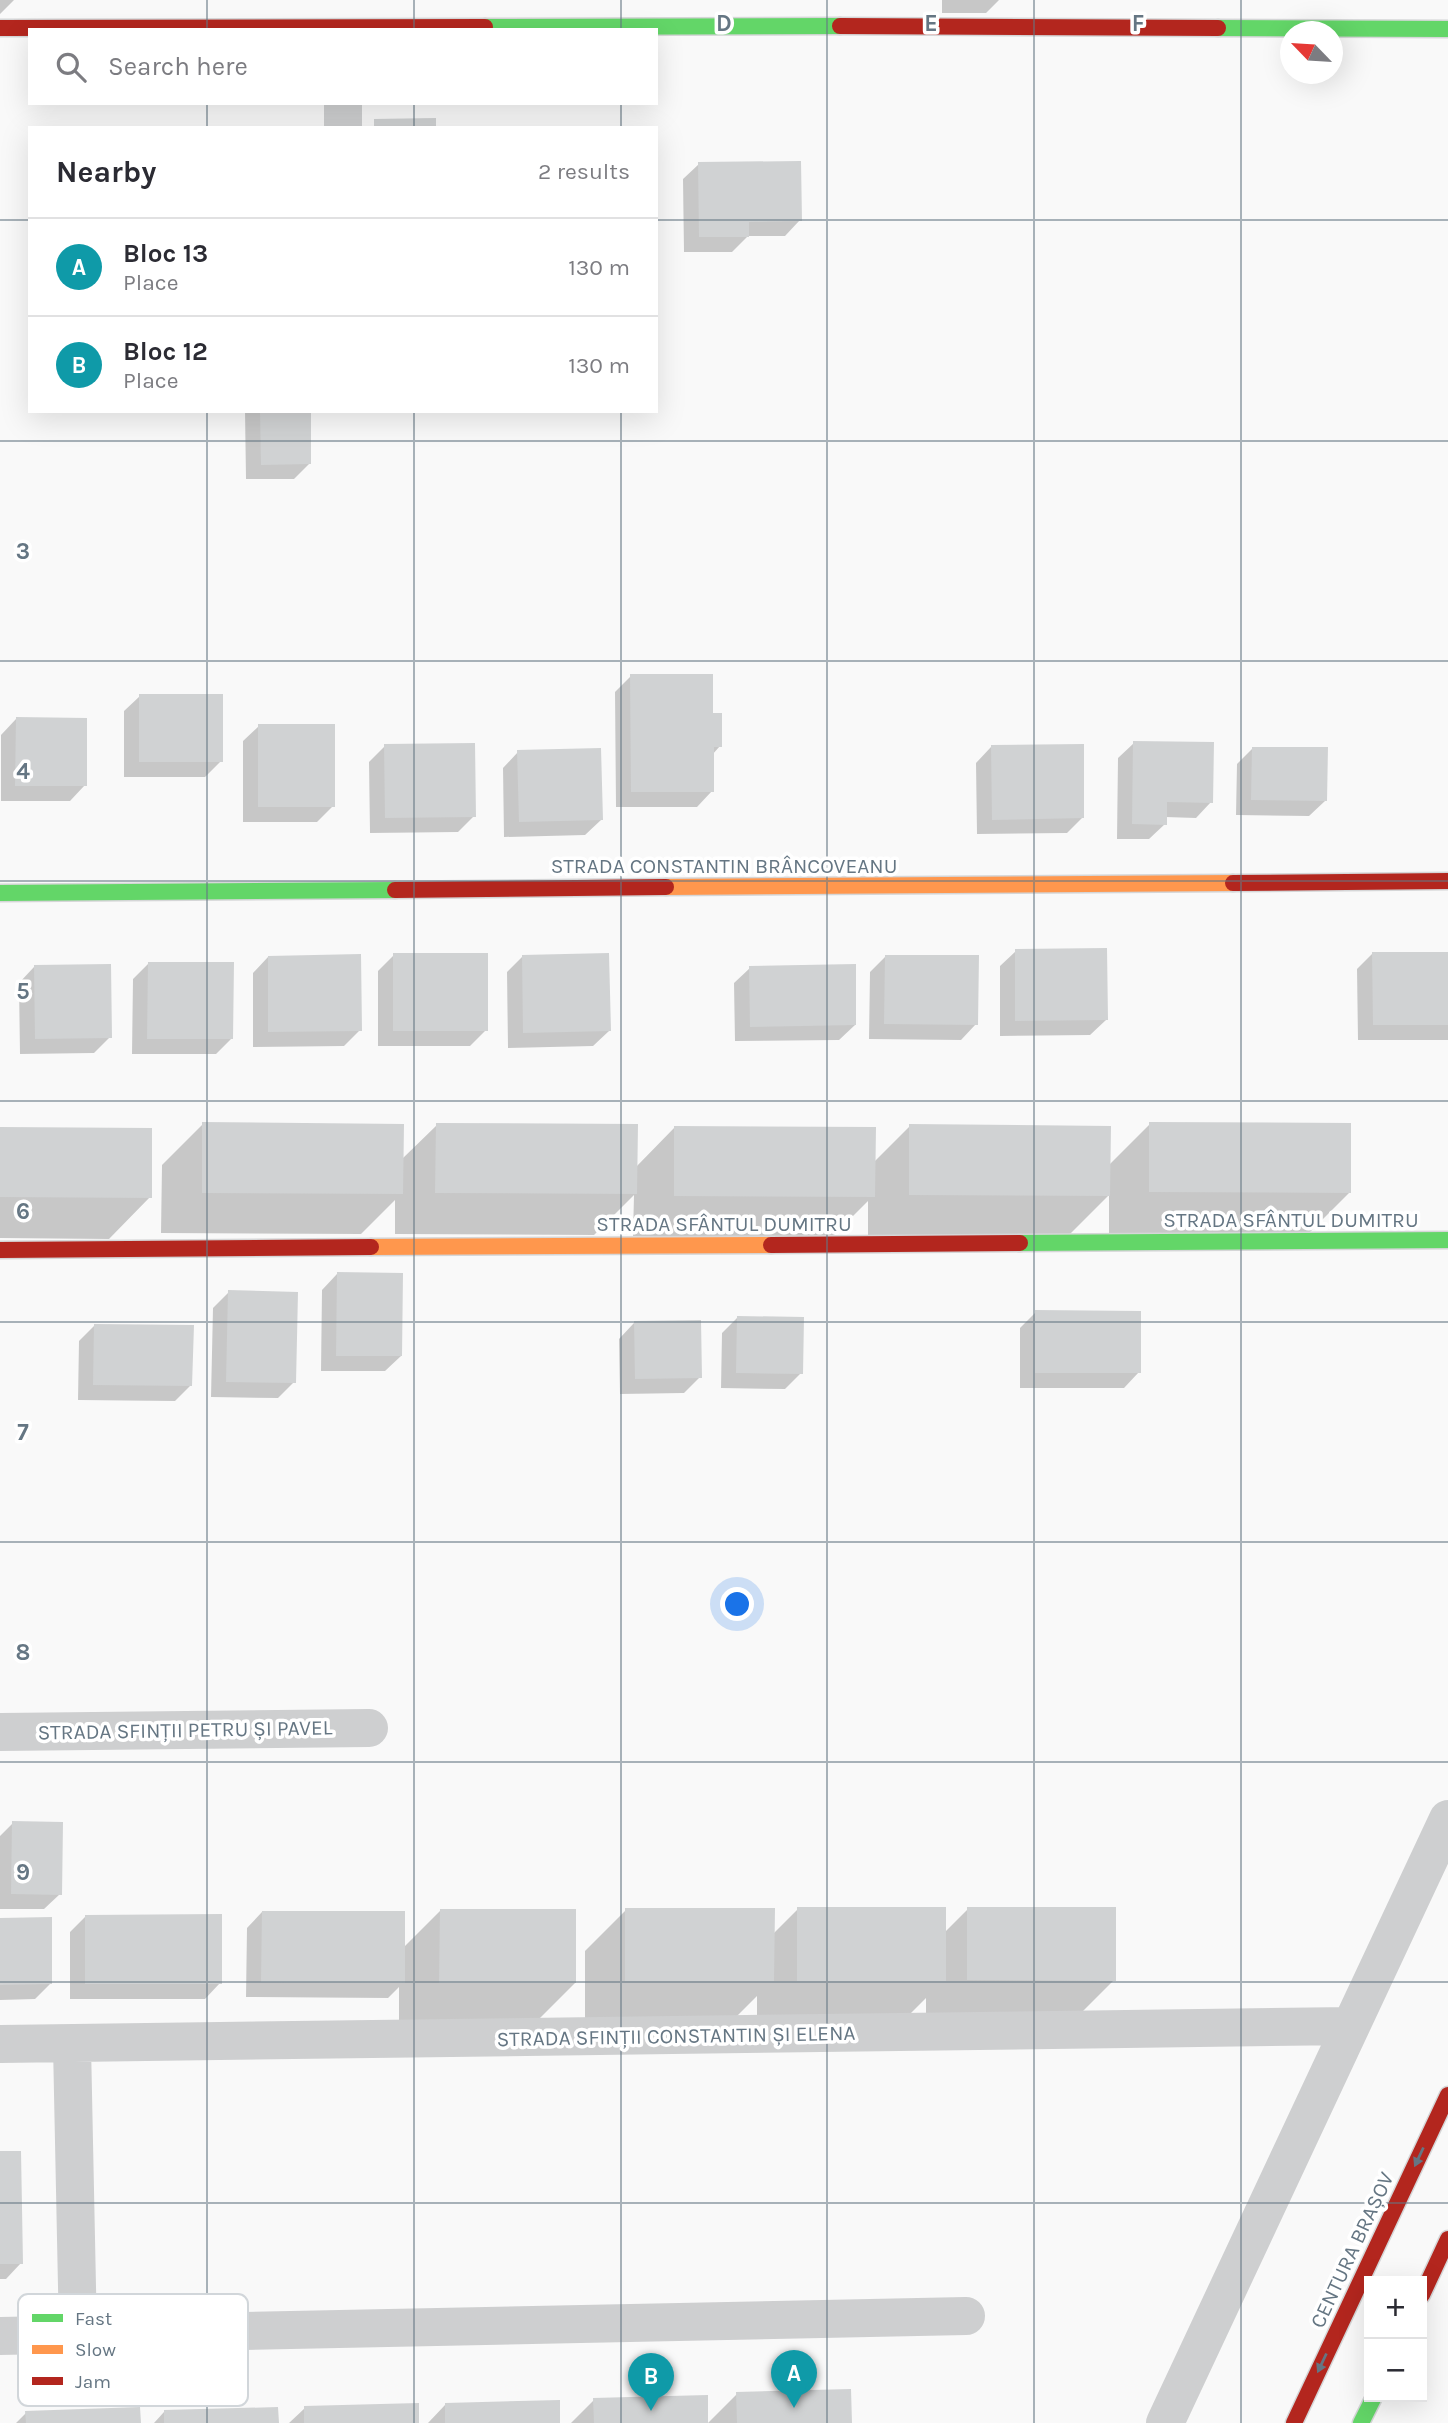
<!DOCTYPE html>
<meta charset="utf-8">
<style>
body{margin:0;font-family:Karla,sans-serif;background:#f7f7f7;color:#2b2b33}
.controls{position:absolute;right:21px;bottom:21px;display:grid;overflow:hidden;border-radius:0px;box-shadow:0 7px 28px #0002}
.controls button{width:63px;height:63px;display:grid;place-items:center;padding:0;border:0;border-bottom:2px solid #e1e1e2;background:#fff;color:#2b2b33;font:35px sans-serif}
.compass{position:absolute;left:1280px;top:21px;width:63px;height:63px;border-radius:50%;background:#fff;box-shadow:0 7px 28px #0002;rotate:295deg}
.you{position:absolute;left:738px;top:1605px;width:24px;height:24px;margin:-18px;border:5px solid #fff;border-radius:50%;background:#1a73e8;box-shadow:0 0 0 10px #1a73e833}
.badge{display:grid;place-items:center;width:46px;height:46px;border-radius:50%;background:#5c6169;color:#fff;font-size:23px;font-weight:700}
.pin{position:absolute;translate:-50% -58px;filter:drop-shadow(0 2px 4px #0008)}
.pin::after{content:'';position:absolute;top:37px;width:24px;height:21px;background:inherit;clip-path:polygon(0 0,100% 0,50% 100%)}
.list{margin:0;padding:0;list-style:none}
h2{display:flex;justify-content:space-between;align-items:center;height:91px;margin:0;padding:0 28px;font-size:30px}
h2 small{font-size:23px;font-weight:400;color:#7c7c81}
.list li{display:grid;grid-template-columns:46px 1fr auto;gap:21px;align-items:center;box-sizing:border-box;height:98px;padding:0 28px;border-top:2px solid #e1e1e2}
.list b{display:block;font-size:26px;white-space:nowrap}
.list p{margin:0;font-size:23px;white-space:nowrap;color:#7c7c81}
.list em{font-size:23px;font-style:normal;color:#7c7c81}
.icon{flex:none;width:38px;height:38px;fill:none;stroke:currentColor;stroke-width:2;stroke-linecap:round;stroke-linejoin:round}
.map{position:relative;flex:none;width:1448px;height:2423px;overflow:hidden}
.search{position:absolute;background:#fff;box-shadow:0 7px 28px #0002;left:28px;top:28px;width:630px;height:77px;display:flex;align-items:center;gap:18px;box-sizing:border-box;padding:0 24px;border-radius:0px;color:#7c7c81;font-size:26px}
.panel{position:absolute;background:#fff;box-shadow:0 7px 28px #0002;left:28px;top:126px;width:630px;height:287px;border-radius:0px}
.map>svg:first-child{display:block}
</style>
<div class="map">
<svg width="1448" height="2423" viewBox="0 0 1448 2423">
<rect width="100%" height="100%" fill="#f9f9f9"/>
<path fill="#0003" d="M0,0H14L0,14Z
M942,0H999L986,13H942Z
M699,164L800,220L785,236H748L732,252H684L683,179Z
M245,411H309L310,463L294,479H246Z
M631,676L711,714L720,746L712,755V791L697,807H616L615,692Z
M140,696L221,761L205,777H124V711Z
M16,719L85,785L70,801H1V735Z
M259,726L333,806L317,822H243V741Z
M1134,743L1211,802L1196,818L1165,817V824L1149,839H1117L1118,758Z
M385,746L474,816L458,832L370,833L369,762Z
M991,747L1083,817L1067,833L977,834L976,763Z
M1253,748L1325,801L1309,816L1236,815L1237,764Z
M518,752L601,820L585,835L504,837L503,768Z
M1016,951L1106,1020L1090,1035L1000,1036V966Z
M1373,953H1448V1040H1358L1357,969Z
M394,955L486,1030L470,1046H378V971Z
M268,957L360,1030L344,1046L253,1047V973Z
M522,957L609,1031L593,1046L508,1048L507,972Z
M885,957L976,1024L961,1040L869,1039L870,972Z
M148,964L231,1039L216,1054H132L133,979Z
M34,967L110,1037L94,1053L20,1054L19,983Z
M750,968L855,1025L839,1040L735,1041L734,983Z
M203,1124L402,1159L437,1125L636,1167L675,1127L874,1162L910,1126L1109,1165L1150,1124L1349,1193L1308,1234L1109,1233V1195L1067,1237L868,1236V1201L832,1237L633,1236L634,1195L594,1235L395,1234V1200L361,1234L161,1233L162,1165Z
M0,1129L150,1197L109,1239L0,1238Z
M337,1274L401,1356L385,1371H321L322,1290Z
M229,1292L294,1382L278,1398L211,1397L213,1308Z
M1036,1312L1139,1372L1124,1388H1020V1328Z
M737,1318L801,1373L785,1389L721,1388L722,1333Z
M634,1323L700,1377L684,1393L620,1394L619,1339Z
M95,1325L191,1385L175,1401L78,1400L79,1341Z
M13,1823L60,1894L44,1909H0V1836Z
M798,1909L945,1932L968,1909L1114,1980L1073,2021H926V1998L903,2021H757V1996L731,2022H585V1951L626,1910L773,1934Z
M440,1911L575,1983L534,2024H399V1987L388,1998L246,1997L247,1928L262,1912L403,1948Z
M85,1917L220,1983L205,1999H70V1932Z
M0,1920L50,1984L35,1999L0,2000Z
M0,2153L21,2263L6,2279H0Z
M737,2394L850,2423H708Z
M594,2400L707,2423H571Z
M445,2405L558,2423H428Z
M305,2408L417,2423H289Z
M164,2412L277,2423H154Z
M26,2413L139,2423H16Z"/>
<path fill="#d0d2d3" d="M436,118V128H374V119Z
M801,161L802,221L749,222V237H699L698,162Z
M260,411H311V464L261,465Z
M630,674H713V713H722V747H714V792H631Z
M139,694H223V762H139Z
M16,717L87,718V786H15Z
M258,724H335V807H258Z
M1133,741L1214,742L1213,803L1167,802V825L1132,824Z
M475,743L476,817L385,818L384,744Z
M1084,744V818L992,820L991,745Z
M1252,747H1328L1327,801L1251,800Z
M601,748L603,820L519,822L517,750Z
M1107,948L1108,1020L1015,1021V949Z
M1372,952H1448V1025H1373Z
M393,953H488V1031H393Z
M609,953L611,1031L523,1033L522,955Z
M361,954L362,1031L268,1032V956Z
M885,955H979L978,1025L884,1024Z
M148,962H234L233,1039H147Z
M111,964L112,1038L35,1039L34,965Z
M856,964V1025L750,1027L749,966Z
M202,1122L404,1124L403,1194L202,1193Z
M1149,1122L1351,1123V1193L1149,1192Z
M436,1123L638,1124L637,1194L435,1193Z
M909,1124L1111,1126L1110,1196L909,1195Z
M674,1126L876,1127L875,1197L674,1196Z
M0,1127L152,1128V1198L0,1197Z
M337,1272L403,1273L402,1356H336Z
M228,1290L298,1292L296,1383L226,1382Z
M1035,1310L1141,1311V1373H1035Z
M737,1316L804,1317L803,1374L736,1373Z
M701,1320L702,1378L635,1379L634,1321Z
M94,1324L194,1325L192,1386L93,1385Z
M12,1821L63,1822L62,1895L11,1894Z
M797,1907H946V1981H797Z
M967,1907H1116V1981L967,1980Z
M625,1908H775L774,1981H625Z
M440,1909H576V1983H439Z
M262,1911H405V1983L261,1982Z
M222,1914V1984H85V1915Z
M52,1917V1984L0,1985V1918Z
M0,2151H21L23,2264H0Z
M851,2389L852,2423H737L736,2392Z
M708,2395V2423H594L593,2398Z
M560,2400V2423H445V2403Z
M419,2403V2423H304V2406Z
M140,2407L141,2423H26L25,2411Z
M278,2407L279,2423H164V2410Z"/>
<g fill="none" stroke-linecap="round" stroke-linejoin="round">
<g stroke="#d5d6d7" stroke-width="19">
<path id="fast" d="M485,27L840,26
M1218,28L1448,29
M0,893L395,890
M1020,1243L1448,1240
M1361,2423L1374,2397"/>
</g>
<g stroke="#d5d6d7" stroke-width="19">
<path id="slow" d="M666,887L1233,883
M371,1247L771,1245"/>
</g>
<g stroke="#d5d6d7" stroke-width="19">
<path id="jam" d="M840,26L1218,28
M0,28L485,27
M1233,883L1448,881
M395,890L666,887
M771,1245L1020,1243
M0,1250L371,1247
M1422,2295L1448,2239
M1294,2423L1448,2095"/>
</g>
<path stroke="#cecfd0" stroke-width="38" d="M343,128V103
M0,1732L369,1728
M0,2044L1351,2026
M72,2045L78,2335
M0,2336L966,2316
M1165,2423L1448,1819"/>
<use href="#fast" stroke="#63d668" stroke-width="16"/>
<use href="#slow" stroke="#ff974d" stroke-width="16"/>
<use href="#jam" stroke="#b3261e" stroke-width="16"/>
</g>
<defs><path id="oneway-solid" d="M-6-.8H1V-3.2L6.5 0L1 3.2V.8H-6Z" transform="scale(1.75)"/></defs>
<g fill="#657683">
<use href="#oneway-solid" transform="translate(1419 2157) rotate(115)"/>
<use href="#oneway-solid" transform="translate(1322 2363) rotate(115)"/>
</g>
<path fill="none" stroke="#657683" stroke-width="2" stroke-opacity="0.55" d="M207,0V30M414,0V30M621,0V30M827,0V2423M1034,0V2423M1241,0V2423M207,103V128M414,103V128M621,103V128M0,220H30M656,220H1448M207,411V2423M414,411V2423M621,411V2423M0,441H1448M0,661H1448M0,881H1448M0,1101H1448M0,1322H1448M0,1542H1448M0,1762H1448M0,1982H1448M0,2203H1448"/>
<g text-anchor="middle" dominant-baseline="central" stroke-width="7" stroke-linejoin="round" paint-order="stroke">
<g font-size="21" fill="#657683" stroke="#fff">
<text x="724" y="866">STRADA CONSTANTIN BRÂNCOVEANU</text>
<text x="1291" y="1220">STRADA SFÂNTUL DUMITRU</text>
<text x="724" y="1224">STRADA SFÂNTUL DUMITRU</text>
<text transform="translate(185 1730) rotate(-1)">STRADA SFINȚII PETRU ȘI PAVEL</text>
<text transform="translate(676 2036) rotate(-1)">STRADA SFINȚII CONSTANTIN ȘI ELENA</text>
<text transform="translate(1352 2250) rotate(-65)">CENTURA BRAȘOV</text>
</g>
</g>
<rect x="18" y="2294" width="230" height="112" rx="10" fill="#fff" stroke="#d1d6da" stroke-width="2"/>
<rect x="32" y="2314" width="31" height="8" fill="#63d668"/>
<rect x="32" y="2345" width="31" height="9" fill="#ff974d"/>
<rect x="32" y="2377" width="31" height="8" fill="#b3261e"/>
<g font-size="19" fill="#657683">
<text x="75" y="2325">Fast</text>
<text x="75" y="2356">Slow</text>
<text x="75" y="2388">Jam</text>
</g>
<g font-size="23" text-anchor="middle" font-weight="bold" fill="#657683" stroke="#fff" stroke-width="7" stroke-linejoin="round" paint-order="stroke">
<text x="724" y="31">D</text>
<text x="931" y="31">E</text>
<text x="1138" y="31">F</text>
<text x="23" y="559">3</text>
<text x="23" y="779">4</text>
<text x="23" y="999">5</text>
<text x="23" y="1219">6</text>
<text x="23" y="1440">7</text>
<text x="23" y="1660">8</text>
<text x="23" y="1880">9</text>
</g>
</svg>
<div class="controls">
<button>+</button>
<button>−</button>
</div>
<svg class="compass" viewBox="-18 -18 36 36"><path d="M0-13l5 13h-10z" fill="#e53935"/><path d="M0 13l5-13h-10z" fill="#7c7c81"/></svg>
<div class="you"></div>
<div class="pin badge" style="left:794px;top:2408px;background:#0f9aa8">A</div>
<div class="pin badge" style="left:651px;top:2411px;background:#0f9aa8">B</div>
<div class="search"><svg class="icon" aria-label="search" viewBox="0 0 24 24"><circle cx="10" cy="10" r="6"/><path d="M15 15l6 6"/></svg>Search here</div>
<section class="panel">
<h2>Nearby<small>2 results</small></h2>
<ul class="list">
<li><span class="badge" style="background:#0f9aa8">A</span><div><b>Bloc 13</b><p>Place</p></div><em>130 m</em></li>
<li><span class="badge" style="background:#0f9aa8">B</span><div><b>Bloc 12</b><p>Place</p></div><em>130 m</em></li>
</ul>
</section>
</div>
